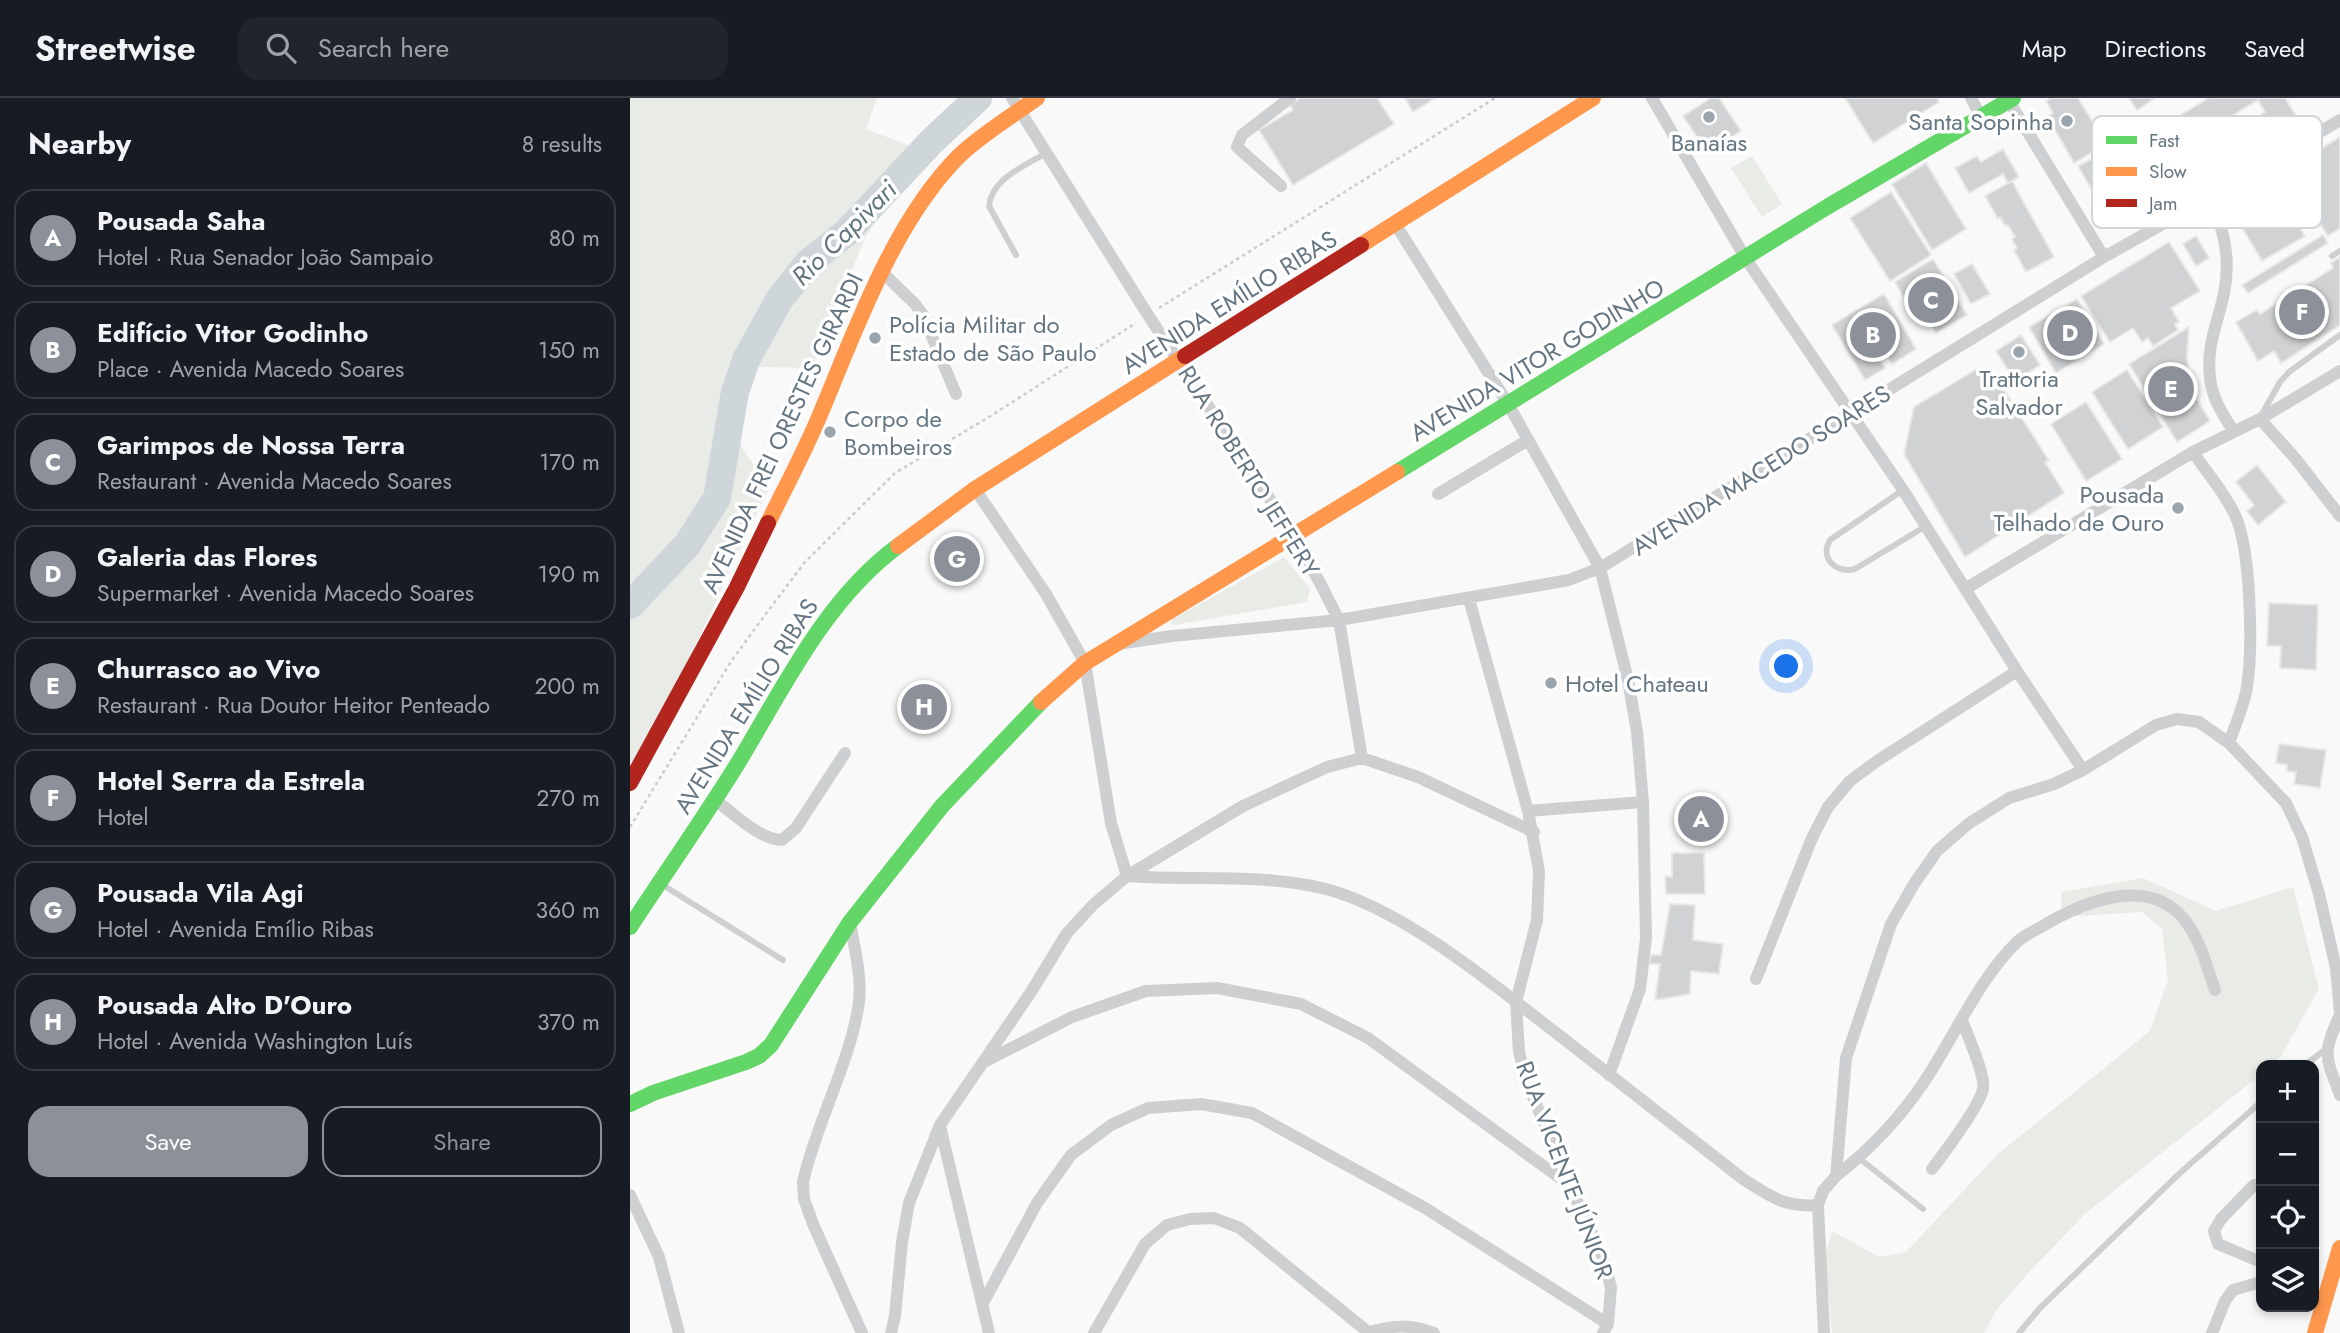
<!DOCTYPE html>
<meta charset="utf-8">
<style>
body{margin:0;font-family:Jost,sans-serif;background:#20242c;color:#f1f3f6}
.controls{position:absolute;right:21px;bottom:21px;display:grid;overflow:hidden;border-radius:14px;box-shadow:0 4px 10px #0003}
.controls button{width:63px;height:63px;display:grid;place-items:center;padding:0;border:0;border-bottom:2px solid #363941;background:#171b24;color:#f1f3f6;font:35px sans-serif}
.you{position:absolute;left:1157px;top:569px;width:24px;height:24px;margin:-18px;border:5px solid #fff;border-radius:50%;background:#1a73e8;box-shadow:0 0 0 10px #1a73e833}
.badge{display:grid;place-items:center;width:46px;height:46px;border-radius:50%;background:#8c9099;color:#fff;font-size:23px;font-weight:700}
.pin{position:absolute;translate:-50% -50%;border:4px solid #fff;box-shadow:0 2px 7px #0006}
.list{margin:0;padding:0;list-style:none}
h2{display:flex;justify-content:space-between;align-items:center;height:91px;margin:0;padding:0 28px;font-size:30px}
h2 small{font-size:23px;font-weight:400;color:#9ea1a6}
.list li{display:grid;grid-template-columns:46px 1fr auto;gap:21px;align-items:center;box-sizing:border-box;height:98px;margin:0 14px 14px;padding:0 14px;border:2px solid #363941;border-radius:21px}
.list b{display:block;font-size:26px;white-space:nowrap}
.list p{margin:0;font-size:23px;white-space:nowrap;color:#9ea1a6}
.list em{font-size:23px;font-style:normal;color:#9ea1a6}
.actions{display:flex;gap:14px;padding:21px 28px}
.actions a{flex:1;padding:16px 0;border:2px solid #8c9099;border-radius:21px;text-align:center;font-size:24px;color:#8c9099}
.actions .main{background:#8c9099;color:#fff}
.icon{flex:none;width:38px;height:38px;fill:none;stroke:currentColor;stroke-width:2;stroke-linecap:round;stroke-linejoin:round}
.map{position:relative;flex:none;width:1710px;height:1235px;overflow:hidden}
header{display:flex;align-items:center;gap:42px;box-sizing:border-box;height:98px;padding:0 35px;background:#171b24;border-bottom:2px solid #363941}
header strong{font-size:33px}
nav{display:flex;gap:38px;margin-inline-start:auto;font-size:24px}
.search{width:490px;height:63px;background:#20242c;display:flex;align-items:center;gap:18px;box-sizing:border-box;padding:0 24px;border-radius:21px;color:#9ea1a6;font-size:26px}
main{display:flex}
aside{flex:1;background:#171b24}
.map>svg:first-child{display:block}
</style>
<header>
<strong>Streetwise</strong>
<div class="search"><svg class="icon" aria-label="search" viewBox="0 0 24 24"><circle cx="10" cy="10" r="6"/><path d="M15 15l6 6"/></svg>Search here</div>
<nav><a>Map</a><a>Directions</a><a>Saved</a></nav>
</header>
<main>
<aside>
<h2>Nearby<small>8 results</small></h2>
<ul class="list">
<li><span class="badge">A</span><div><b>Pousada Saha</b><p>Hotel · Rua Senador João Sampaio</p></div><em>80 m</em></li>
<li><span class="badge">B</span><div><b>Edifício Vitor Godinho</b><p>Place · Avenida Macedo Soares</p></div><em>150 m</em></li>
<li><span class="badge">C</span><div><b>Garimpos de Nossa Terra</b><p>Restaurant · Avenida Macedo Soares</p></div><em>170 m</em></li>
<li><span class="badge">D</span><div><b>Galeria das Flores</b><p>Supermarket · Avenida Macedo Soares</p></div><em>190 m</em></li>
<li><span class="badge">E</span><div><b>Churrasco ao Vivo</b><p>Restaurant · Rua Doutor Heitor Penteado</p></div><em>200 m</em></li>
<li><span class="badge">F</span><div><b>Hotel Serra da Estrela</b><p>Hotel</p></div><em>270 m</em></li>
<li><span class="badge">G</span><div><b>Pousada Vila Agi</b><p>Hotel · Avenida Emílio Ribas</p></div><em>360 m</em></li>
<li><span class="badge">H</span><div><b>Pousada Alto D'Ouro</b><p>Hotel · Avenida Washington Luís</p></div><em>370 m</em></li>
</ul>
<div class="actions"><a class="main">Save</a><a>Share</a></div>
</aside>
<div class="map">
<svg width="1710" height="1235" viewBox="0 0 1710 1235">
<rect width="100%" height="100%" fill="#f9f9f9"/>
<path fill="#e8ebe6" d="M0,0H247L236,31L288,51L235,140L182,270L126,269C115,287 100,321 109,342C115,358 130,374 140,388L0,687Z
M1122,58L1152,106L1132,119L1101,70Z
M654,459L680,491L677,504L544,527L540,526L543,521Z
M1513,780L1586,813L1663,789L1689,891L1651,958L1641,967H1631V976L1455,1116L1399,1174L1365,1214L1354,1235H1202L1195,1159L1202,1133L1249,1159L1276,1154L1368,1056L1520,933L1538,882L1532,831L1512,814L1432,819L1431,794Z"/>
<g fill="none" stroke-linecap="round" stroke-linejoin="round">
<path stroke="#ced6d9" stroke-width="28" d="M0,507L57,447L87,400L105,294L116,262L149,202L179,164L216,135L301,44L348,0"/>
</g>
<path fill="#d0d2d3" stroke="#e8e8e8" stroke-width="2" fill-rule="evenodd" d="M670,0H747L764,26L663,87L629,32L663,12L660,7Z
M775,0H805L783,14Z
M1081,0H1089L1111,33L1077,54L1053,18Z
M1215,0H1307L1309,4L1243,45Z
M1422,0H1448L1476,46L1444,65L1425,32L1421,34L1413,21L1423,15L1416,3Z
M1499,0H1525L1507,12Z
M1579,0H1655L1668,21L1562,83L1530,29ZM1628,2L1635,14L1571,52L1564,41Z
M1710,39V130L1698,138L1651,64L1672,51L1677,59Z
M1373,51L1389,79L1378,85L1373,76L1339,95L1325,70L1347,58L1351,64Z
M1476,53L1510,112L1482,127L1448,68Z
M1296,65L1336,131L1302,152L1262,86Z
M1382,83L1424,159L1396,174L1384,152L1387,150L1382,141L1385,139L1378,127L1375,128L1370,119L1368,121L1355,98Z
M1659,87L1668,102L1646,114L1654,127L1665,121L1675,138L1632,163L1605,118Z
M1261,94L1301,157L1260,183L1220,120Z
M1693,137L1698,145L1618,195L1612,187Z
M1566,138L1579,160L1566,168L1553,146Z
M1539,144L1570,193L1541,210L1549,224L1545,226L1548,232L1523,248L1518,240L1512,244L1503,230L1480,244L1451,198Z
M1710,159V227L1651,265L1644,253L1628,263L1606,224L1627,212L1630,216L1703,170L1701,165Z
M1303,161L1337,217L1306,235L1296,218L1288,223L1265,184Z
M1342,166L1360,196L1341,206L1324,176Z
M1254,196L1286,251L1262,266L1250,246L1243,250L1255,270L1235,282L1202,227Z
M1447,201L1474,246L1426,275L1399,229Z
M1559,229L1557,256L1559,287L1580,323L1547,344L1499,266Z
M1391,237L1410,267L1385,283L1366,253Z
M1347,271L1359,291L1370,285L1419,363L1415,364L1434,395L1335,459L1274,356L1284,309Z
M1497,272L1533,329L1498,351L1462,294Z
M1456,304L1492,361L1456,383L1421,326Z
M1627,367L1656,404L1628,427L1617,413L1624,407L1606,384Z
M1639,505L1688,507L1686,572L1650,570L1651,548H1637Z
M1649,646L1696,652L1690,690L1664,686L1666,674L1657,673V667L1646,665Z
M1042,755H1074L1075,796H1036L1035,778L1042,779Z
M1040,806L1065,807L1063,842L1093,846L1089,876L1061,873L1060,896L1025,902L1030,866H1019L1021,857H1031Z"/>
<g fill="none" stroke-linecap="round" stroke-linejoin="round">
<path stroke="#cbcccd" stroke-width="2.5" stroke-dasharray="3.5 3.5" stroke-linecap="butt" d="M529,210L865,0
M0,729L102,562L138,513L175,464L265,375L359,319L506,225"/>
<path stroke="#cecfd0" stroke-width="6" d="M1588,117L1636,87V84L1628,71
M386,157L359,108C362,80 395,68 416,55
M1702,158L1710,153
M1632,316L1650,284L1659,274L1710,237
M1273,392L1200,442C1189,461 1207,476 1225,471L1296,428
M31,786L153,862
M1675,967L1696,951
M1229,1060L1293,1111
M1389,1235L1410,1210L1550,1075L1631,1004"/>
<path stroke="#cecfd0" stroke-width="12" d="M382,0L518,217L663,436L690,485L709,522L732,660
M1022,0L1116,161L1273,392L1387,573L1453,672
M1341,0L1351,19
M1377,0L1474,159
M651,88L607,49L612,37L660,0
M1579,100C1594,129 1601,162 1594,195C1588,225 1576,247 1580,280C1582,300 1593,317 1604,334
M766,127L878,306L970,470L998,582L1007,634L1013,704L1016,840L1010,891L979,977
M252,174L285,206L293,217L326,296
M1630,321L1665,360L1710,418
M1563,354C1577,375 1595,395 1605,417C1621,451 1623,550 1617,589C1614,608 1605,627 1599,645
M345,391L416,496L455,565L481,725L497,778
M808,396L898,342
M1335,491L1563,354L1630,321L1710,273
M839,501L898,713L909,773L907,822L886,904L889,954L897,984L940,1088L975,1164L981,1190L978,1226L973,1235
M494,545L542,538L709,522L939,482L970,470L1474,159L1579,100L1710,22
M85,702C105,716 128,741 152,742L166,730L215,655
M898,713L1013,704
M497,778C562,783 628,775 692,790C771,809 861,885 925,934C988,983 1050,1032 1113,1081C1140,1098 1154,1110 1188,1107
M220,824C224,849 232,878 229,904C221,963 186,1025 173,1084L174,1101L183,1126L232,1235
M1126,881L1182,740L1198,709L1220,683L1247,663L1387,573
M1710,916C1693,957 1694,955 1710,997
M356,963L442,919L516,893L587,890L671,906L738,940L938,1086
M310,1028L359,1235
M1302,1071C1314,1055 1350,1008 1353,991C1356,978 1337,936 1332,922
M1206,1078C1242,1050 1271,1019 1296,981C1325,937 1350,879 1388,843C1396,836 1407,832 1416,826C1454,804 1517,778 1553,820C1570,840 1576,867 1585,892
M1624,1087L1591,1121L1584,1133L1588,1146L1631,1164
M0,1097L29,1159L49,1235
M353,1205L407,1105L441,1057L481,1027L518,1010L571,1006L622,1015L795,1110L978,1226
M261,1235L265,1218L272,1144L279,1105L310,1027L401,894L437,835L464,806L497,778L613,708L697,669L732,660L788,679L904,734
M464,1235L515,1146L537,1127L560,1121L584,1120L610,1130L738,1234
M737,1235C761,1227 781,1226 804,1235
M1194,1235L1188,1107L1193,1093L1206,1078L1216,960L1261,826L1284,786L1307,753L1338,726L1379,700L1424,686L1453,672L1526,627L1547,621L1569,624L1599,645L1656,705L1672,739L1689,796L1706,870L1710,916
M1582,1235L1595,1203L1603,1192L1631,1184"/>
<path stroke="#63d668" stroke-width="16" d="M767,374L1197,109L1383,0
M0,829C36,774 74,720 108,665C154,589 195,502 268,448
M0,1006L23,995L116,964L129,958L141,947L220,824L312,708L411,604"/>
<path stroke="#ff974d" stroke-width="16" d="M731,147L963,0
M138,425C155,390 174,355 189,319C225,234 263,123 330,57C352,36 382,18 407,0
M268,448L345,391L555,258
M411,604L455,565L767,374
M1685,1235L1710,1150"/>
<path stroke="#b3261e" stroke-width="16" d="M555,258L731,147
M0,685L107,489L138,425"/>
</g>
<g fill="#99a4ac" stroke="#fff" stroke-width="2.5">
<circle cx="1079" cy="19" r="7"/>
<circle cx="1437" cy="23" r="7"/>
<circle cx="245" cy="240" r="7"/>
<circle cx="1389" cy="254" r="7"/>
<circle cx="200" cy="334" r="7"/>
<circle cx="1548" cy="410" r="7"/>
<circle cx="921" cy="585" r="7"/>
</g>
<g text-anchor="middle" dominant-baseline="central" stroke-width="7" stroke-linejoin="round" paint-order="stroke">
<g font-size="24" fill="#657683" stroke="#fff" text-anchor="start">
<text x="1423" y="23" text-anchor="end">Santa Sopinha</text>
<text x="1079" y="44" text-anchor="middle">Banaías</text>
<text x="259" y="226">Polícia Militar do<tspan x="259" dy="28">Estado de São Paulo</tspan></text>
<text x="1389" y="280" text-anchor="middle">Trattoria<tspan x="1389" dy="28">Salvador</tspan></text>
<text x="214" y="320">Corpo de<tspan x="214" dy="28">Bombeiros</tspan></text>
<text x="1534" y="396" text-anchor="end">Pousada<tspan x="1534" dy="28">Telhado de Ouro</tspan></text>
<text x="935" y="585">Hotel Chateau</text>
</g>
<g font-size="24" fill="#657683" stroke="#fff">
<text transform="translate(599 204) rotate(-32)">AVENIDA EMÍLIO RIBAS</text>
<text transform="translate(907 262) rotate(-31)">AVENIDA VITOR GODINHO</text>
<text transform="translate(152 335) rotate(-65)">AVENIDA FREI ORESTES GIRARDI</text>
<text transform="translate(1131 372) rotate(-32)">AVENIDA MACEDO SOARES</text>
<text transform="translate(619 373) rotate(58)">RUA ROBERTO JEFFERY</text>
<text transform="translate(116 608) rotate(-58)">AVENIDA EMÍLIO RIBAS</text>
<text transform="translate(935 1072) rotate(69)">RUA VICENTE JÚNIOR</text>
</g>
<g font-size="26" font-style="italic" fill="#60757c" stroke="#fff">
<text transform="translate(214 135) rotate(-45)">Rio Capivari</text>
</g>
</g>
<rect x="1462" y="18" width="230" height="112" rx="10" fill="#fff" stroke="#d1d6da" stroke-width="2"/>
<rect x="1476" y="38" width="31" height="8" fill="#63d668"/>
<rect x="1476" y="69" width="31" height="9" fill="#ff974d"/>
<rect x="1476" y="101" width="31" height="8" fill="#b3261e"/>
<g font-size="19" fill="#657683">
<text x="1519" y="49">Fast</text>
<text x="1519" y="80">Slow</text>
<text x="1519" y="112">Jam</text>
</g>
</svg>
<div class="controls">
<button>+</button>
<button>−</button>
<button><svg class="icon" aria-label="locate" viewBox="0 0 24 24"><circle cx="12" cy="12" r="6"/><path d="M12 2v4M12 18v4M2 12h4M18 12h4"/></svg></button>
<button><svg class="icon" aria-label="layers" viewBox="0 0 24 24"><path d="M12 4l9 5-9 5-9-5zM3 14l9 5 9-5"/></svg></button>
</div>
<div class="you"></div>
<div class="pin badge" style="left:1071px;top:721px">A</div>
<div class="pin badge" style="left:1243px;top:237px">B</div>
<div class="pin badge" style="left:1301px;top:202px">C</div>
<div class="pin badge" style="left:1440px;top:235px">D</div>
<div class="pin badge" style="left:1541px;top:291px">E</div>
<div class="pin badge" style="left:1672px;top:214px">F</div>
<div class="pin badge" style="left:327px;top:461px">G</div>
<div class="pin badge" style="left:294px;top:609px">H</div>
</div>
</main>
